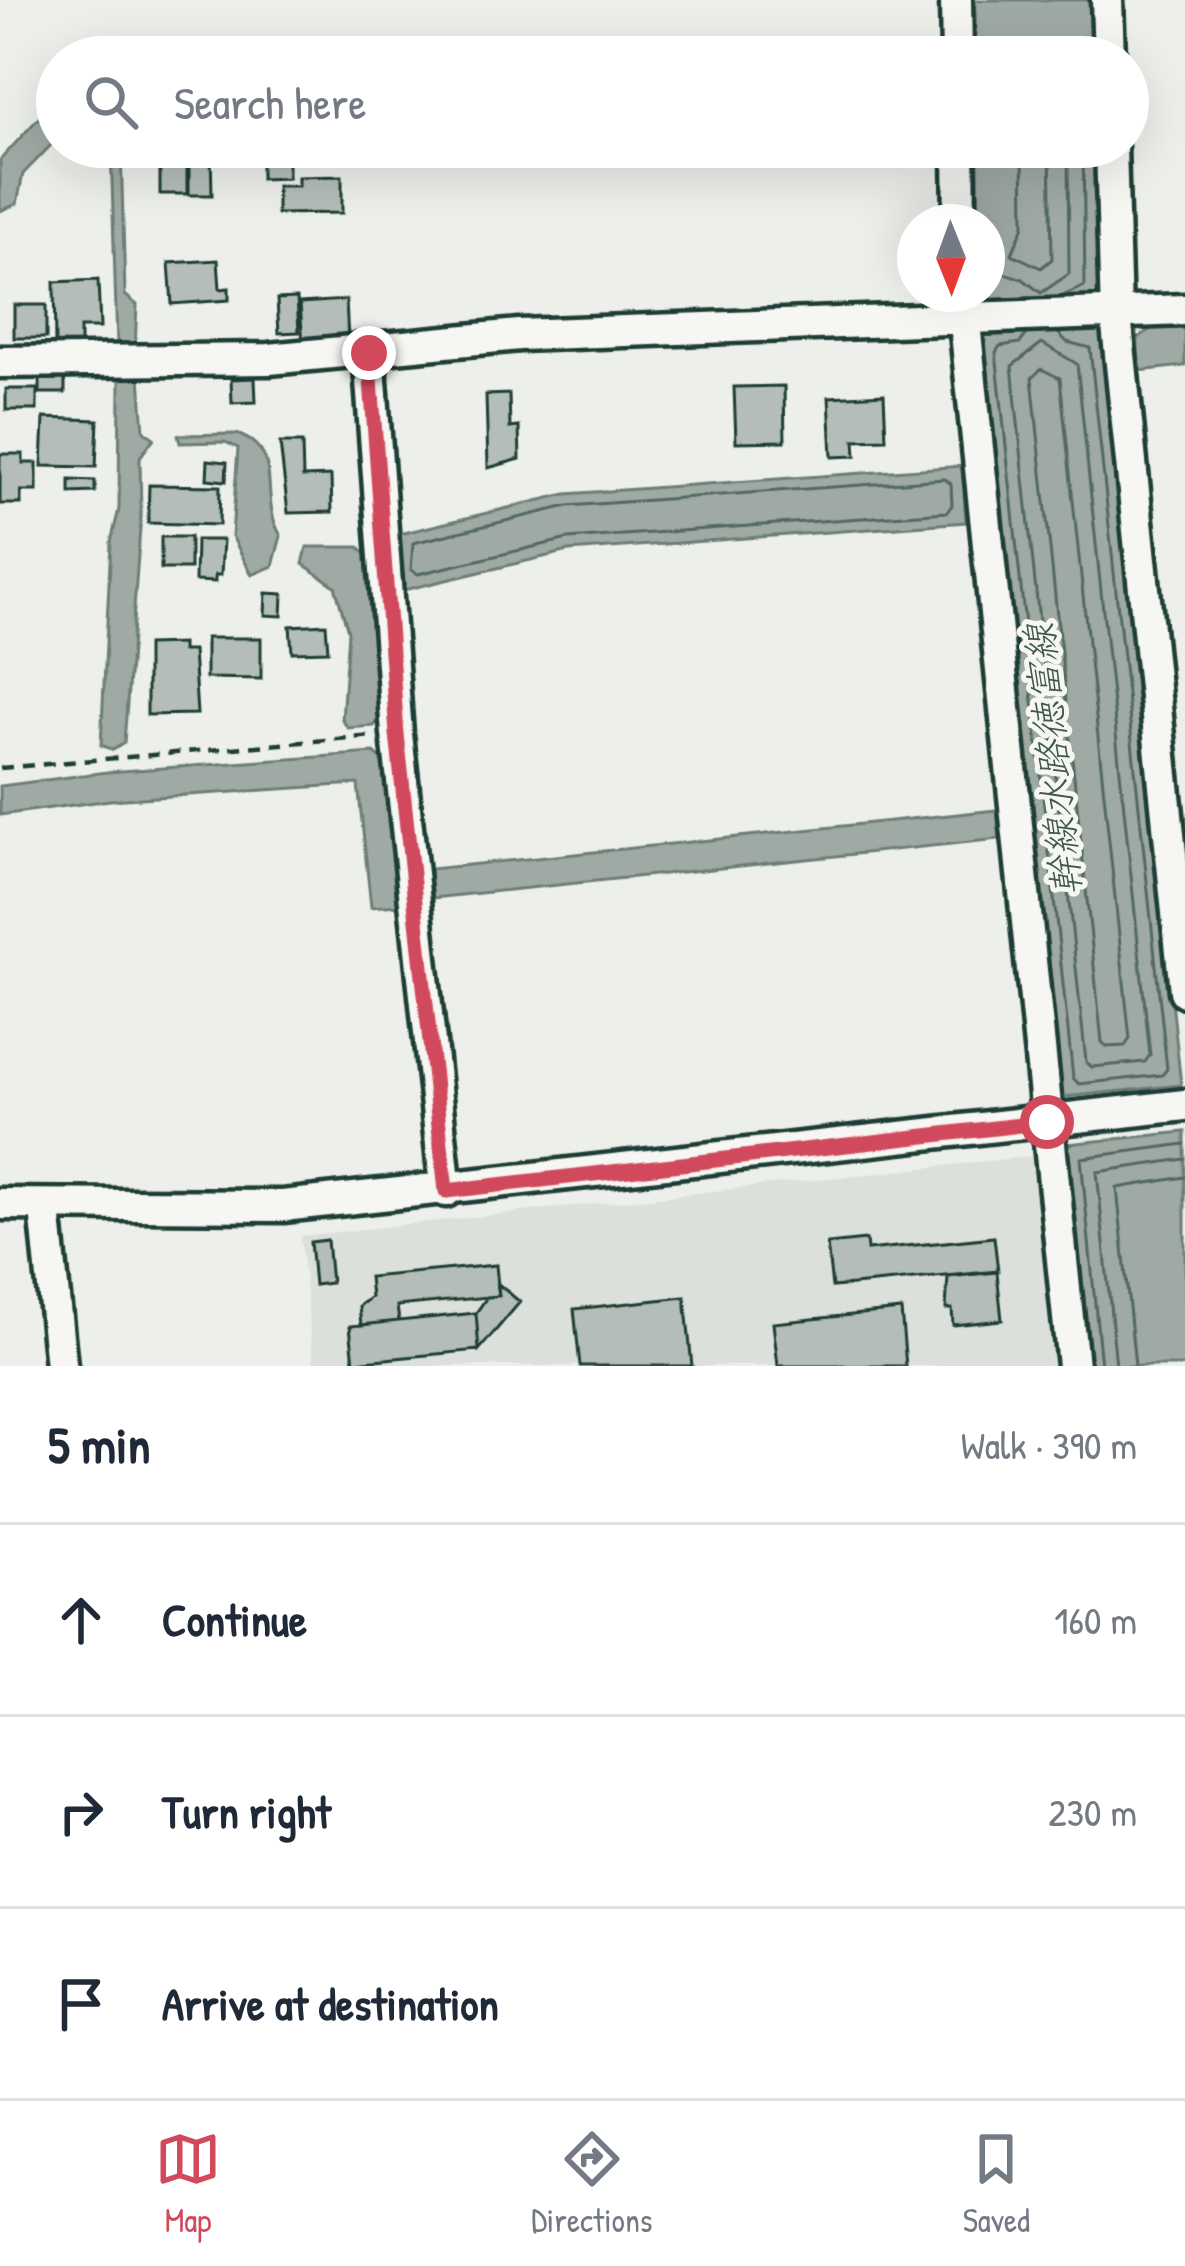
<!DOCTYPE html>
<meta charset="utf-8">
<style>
body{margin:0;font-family:"Patrick Hand","Klee One",sans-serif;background:#f2f2f3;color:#1f2937}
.compass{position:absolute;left:897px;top:204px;width:108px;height:108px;border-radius:50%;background:#fff;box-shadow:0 12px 48px #0002;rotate:179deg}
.stop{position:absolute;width:36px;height:36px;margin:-27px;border:9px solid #d1495b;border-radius:50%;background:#fff}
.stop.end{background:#d1495b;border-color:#fff;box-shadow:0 3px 12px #0008}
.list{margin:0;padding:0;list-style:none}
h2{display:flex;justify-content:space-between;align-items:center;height:156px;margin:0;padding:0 48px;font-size:51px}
h2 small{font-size:39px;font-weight:400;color:#747a83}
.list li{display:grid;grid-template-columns:78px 1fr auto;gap:36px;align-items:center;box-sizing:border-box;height:192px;padding:0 48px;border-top:3px solid #e0e1e3}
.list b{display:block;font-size:45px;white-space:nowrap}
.list em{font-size:39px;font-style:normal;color:#747a83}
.icon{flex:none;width:66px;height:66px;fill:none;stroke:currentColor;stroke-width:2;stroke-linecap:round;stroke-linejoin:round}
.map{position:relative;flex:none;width:1185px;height:1366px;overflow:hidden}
.search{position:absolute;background:#fff;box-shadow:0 12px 48px #0002;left:36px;right:36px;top:36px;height:132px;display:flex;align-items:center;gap:30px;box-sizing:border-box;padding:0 42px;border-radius:66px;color:#747a83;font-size:45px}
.sheet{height:732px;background:#fff}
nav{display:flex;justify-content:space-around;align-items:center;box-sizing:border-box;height:168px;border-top:3px solid #e0e1e3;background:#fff;font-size:33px;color:#747a83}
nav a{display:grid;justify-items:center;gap:6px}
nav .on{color:#d1495b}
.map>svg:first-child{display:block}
</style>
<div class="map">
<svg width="1185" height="1366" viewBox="0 0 1185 1366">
<rect width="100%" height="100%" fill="#edefea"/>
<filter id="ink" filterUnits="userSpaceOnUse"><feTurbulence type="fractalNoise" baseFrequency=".00833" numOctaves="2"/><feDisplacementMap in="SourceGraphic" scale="24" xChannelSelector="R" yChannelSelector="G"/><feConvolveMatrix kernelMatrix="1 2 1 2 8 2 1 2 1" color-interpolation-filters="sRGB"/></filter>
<g filter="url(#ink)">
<path fill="#dce0db" d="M1042,1155L1065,1366H314L300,1236Z"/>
<path fill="#9faaa4" stroke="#6c7e77" stroke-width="3" d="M975,0H1092L1093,57H976Z
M57,98V139L23,174L17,204L0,211V160Z
M111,147H121L125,295L137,305L134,370L140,376L144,431L154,438L140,457L141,515L124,743L113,750L101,745L111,542L119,509L120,377L125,352L117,346Z
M978,147H1095L1098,302L1069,303L1070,331L1100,330L1181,1085L1063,1097L982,335L1015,333L1014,305H981V294H987V222H979Z
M1185,321V366L1138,371V338L1159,324Z
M236,434C287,450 257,497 281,536L273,566L252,575L232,536L238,448L225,442L180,443L178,435Z
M962,466L966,522L569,551L400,591L396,535L566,494Z
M307,547H359L370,558L381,716L374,726L348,728L342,720L348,631L335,586L303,564Z
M374,753L384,761L399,905L371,907L358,784L110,800L0,815V786L107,772Z
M997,810L1000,839L432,898L430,869Z
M1185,1132V1366H1090L1066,1144Z"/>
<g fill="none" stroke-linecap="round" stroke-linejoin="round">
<path stroke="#526961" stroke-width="3" d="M1023,147L1024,225L1012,254L1041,268L1052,259L1050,147
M987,268L1023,279L1041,293L1069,274L1068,147
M1060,297L1085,286L1083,147
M1027,334L1020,343L1000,346L996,352L1073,1078L1079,1084L1162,1075L1167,1069L1090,348L1067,342L1058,333
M1042,343L1077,364L1150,1055L1145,1062L1092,1067L1086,1062L1012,366Z
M1041,369L1060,378L1130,1039L1125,1046L1107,1047L1102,1042L1032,378Z
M945,479L951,484L952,505L947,512L568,539L418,574L411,570L413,543L568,506Z
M1101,1366L1081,1158L1185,1144
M1116,1366L1097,1172L1185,1159
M1135,1366L1117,1188L1185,1177"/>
</g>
<path fill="#b4bdb8" stroke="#1f3d34" stroke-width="3" d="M211,152L212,195H189V153Z
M261,159H288V178L261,179Z
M160,165H187V194H160Z
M342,176V213L277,214V186H298V177Z
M218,260L220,289L229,288V300L172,304L169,263Z
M98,280L100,328H80V344L55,345L54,282Z
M297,298L299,332L279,333L277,299Z
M346,300L348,340L303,344L300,303Z
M14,305H46V338H14Z
M40,373H65V393H40Z
M255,378L256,402L232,403L231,379Z
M784,386L785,441L736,442L734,387Z
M6,389H37V410H6Z
M509,394L510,428L519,427L520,459L488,468L486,395Z
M884,394L886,439L855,440L856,456L832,457L829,397Z
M44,418L98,420L96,467L42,466Z
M280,443H302L303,477L331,476L332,512L288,513Z
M0,454H23V463H37V491H21V504H0Z
M208,460L227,462L226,481L207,479Z
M70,480L95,481V492L70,493Z
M149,485L220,486L219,525L148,523Z
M161,537H190V569H161Z
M196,540H223L221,575H215V582L195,581Z
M266,593L283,594L282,616L265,615Z
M326,624L328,651L292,652L290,626Z
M206,638H261V679L206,678Z
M182,644V651H193L197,714L147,715V645Z
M994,1237L998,1271L832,1287L827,1244L866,1240L867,1250Z
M327,1240L331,1283L314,1285L310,1242Z
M496,1265L499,1296L397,1306L399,1321L361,1325L359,1306L371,1297L369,1277Z
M997,1272L1002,1320L953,1325L952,1309H946L948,1277Z
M497,1283L520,1302L479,1350L476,1313L487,1297L499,1296Z
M685,1297L692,1366H580L574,1309Z
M901,1310L906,1366H778L773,1323Z
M476,1313L479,1350L354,1362L350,1326Z"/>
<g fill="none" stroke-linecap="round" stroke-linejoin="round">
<g stroke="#1f3d34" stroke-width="39">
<path id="minor" d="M956,0L957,57
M1107,0L1109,57
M959,147L960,222
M1111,147L1116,315L1185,991
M962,294L1073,1366
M369,353L397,734L446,1191
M0,362L269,359L519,335L1185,310
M0,1204L283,1206L1185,1105
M45,1209L61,1366"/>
</g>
<path stroke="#1f3d34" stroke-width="4.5" stroke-dasharray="12 9" stroke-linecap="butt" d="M0,768L373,736"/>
<use href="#minor" stroke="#f6f6f2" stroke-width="30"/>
</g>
</g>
<g fill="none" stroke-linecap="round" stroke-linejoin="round" filter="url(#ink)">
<path stroke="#d1495b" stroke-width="15" d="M369,353L397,734L446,1191L1047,1122"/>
</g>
<g text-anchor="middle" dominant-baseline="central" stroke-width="10" stroke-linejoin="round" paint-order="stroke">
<g font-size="39" font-style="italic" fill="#3f5850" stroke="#f6f6f2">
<text transform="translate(1052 760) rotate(-96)">幹線水路徳富線</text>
</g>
</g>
</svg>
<svg class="compass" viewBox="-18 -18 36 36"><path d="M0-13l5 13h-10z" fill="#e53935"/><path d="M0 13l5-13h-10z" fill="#747a83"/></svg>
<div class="stop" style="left:1047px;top:1122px"></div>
<div class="stop end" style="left:369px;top:353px"></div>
<div class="search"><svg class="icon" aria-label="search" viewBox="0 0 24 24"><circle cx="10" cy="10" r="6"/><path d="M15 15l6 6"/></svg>Search here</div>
</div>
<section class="sheet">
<h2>5 min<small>Walk · 390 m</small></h2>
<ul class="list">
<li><svg class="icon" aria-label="ahead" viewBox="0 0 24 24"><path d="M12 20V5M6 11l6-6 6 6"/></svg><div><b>Continue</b></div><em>160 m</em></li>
<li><svg class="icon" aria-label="right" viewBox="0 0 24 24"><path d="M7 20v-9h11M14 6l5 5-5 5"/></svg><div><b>Turn right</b></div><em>230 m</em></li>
<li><svg class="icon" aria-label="arrive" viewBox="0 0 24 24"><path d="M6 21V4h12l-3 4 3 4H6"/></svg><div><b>Arrive at destination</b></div></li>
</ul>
</section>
<nav>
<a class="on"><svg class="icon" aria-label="map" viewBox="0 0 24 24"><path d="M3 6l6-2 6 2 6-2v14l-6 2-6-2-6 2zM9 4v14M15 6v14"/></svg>Map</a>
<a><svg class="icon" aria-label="directions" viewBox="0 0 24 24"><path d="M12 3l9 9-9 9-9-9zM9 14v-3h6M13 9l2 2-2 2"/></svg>Directions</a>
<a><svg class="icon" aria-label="saved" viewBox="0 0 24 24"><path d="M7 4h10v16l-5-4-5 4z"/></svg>Saved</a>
</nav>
